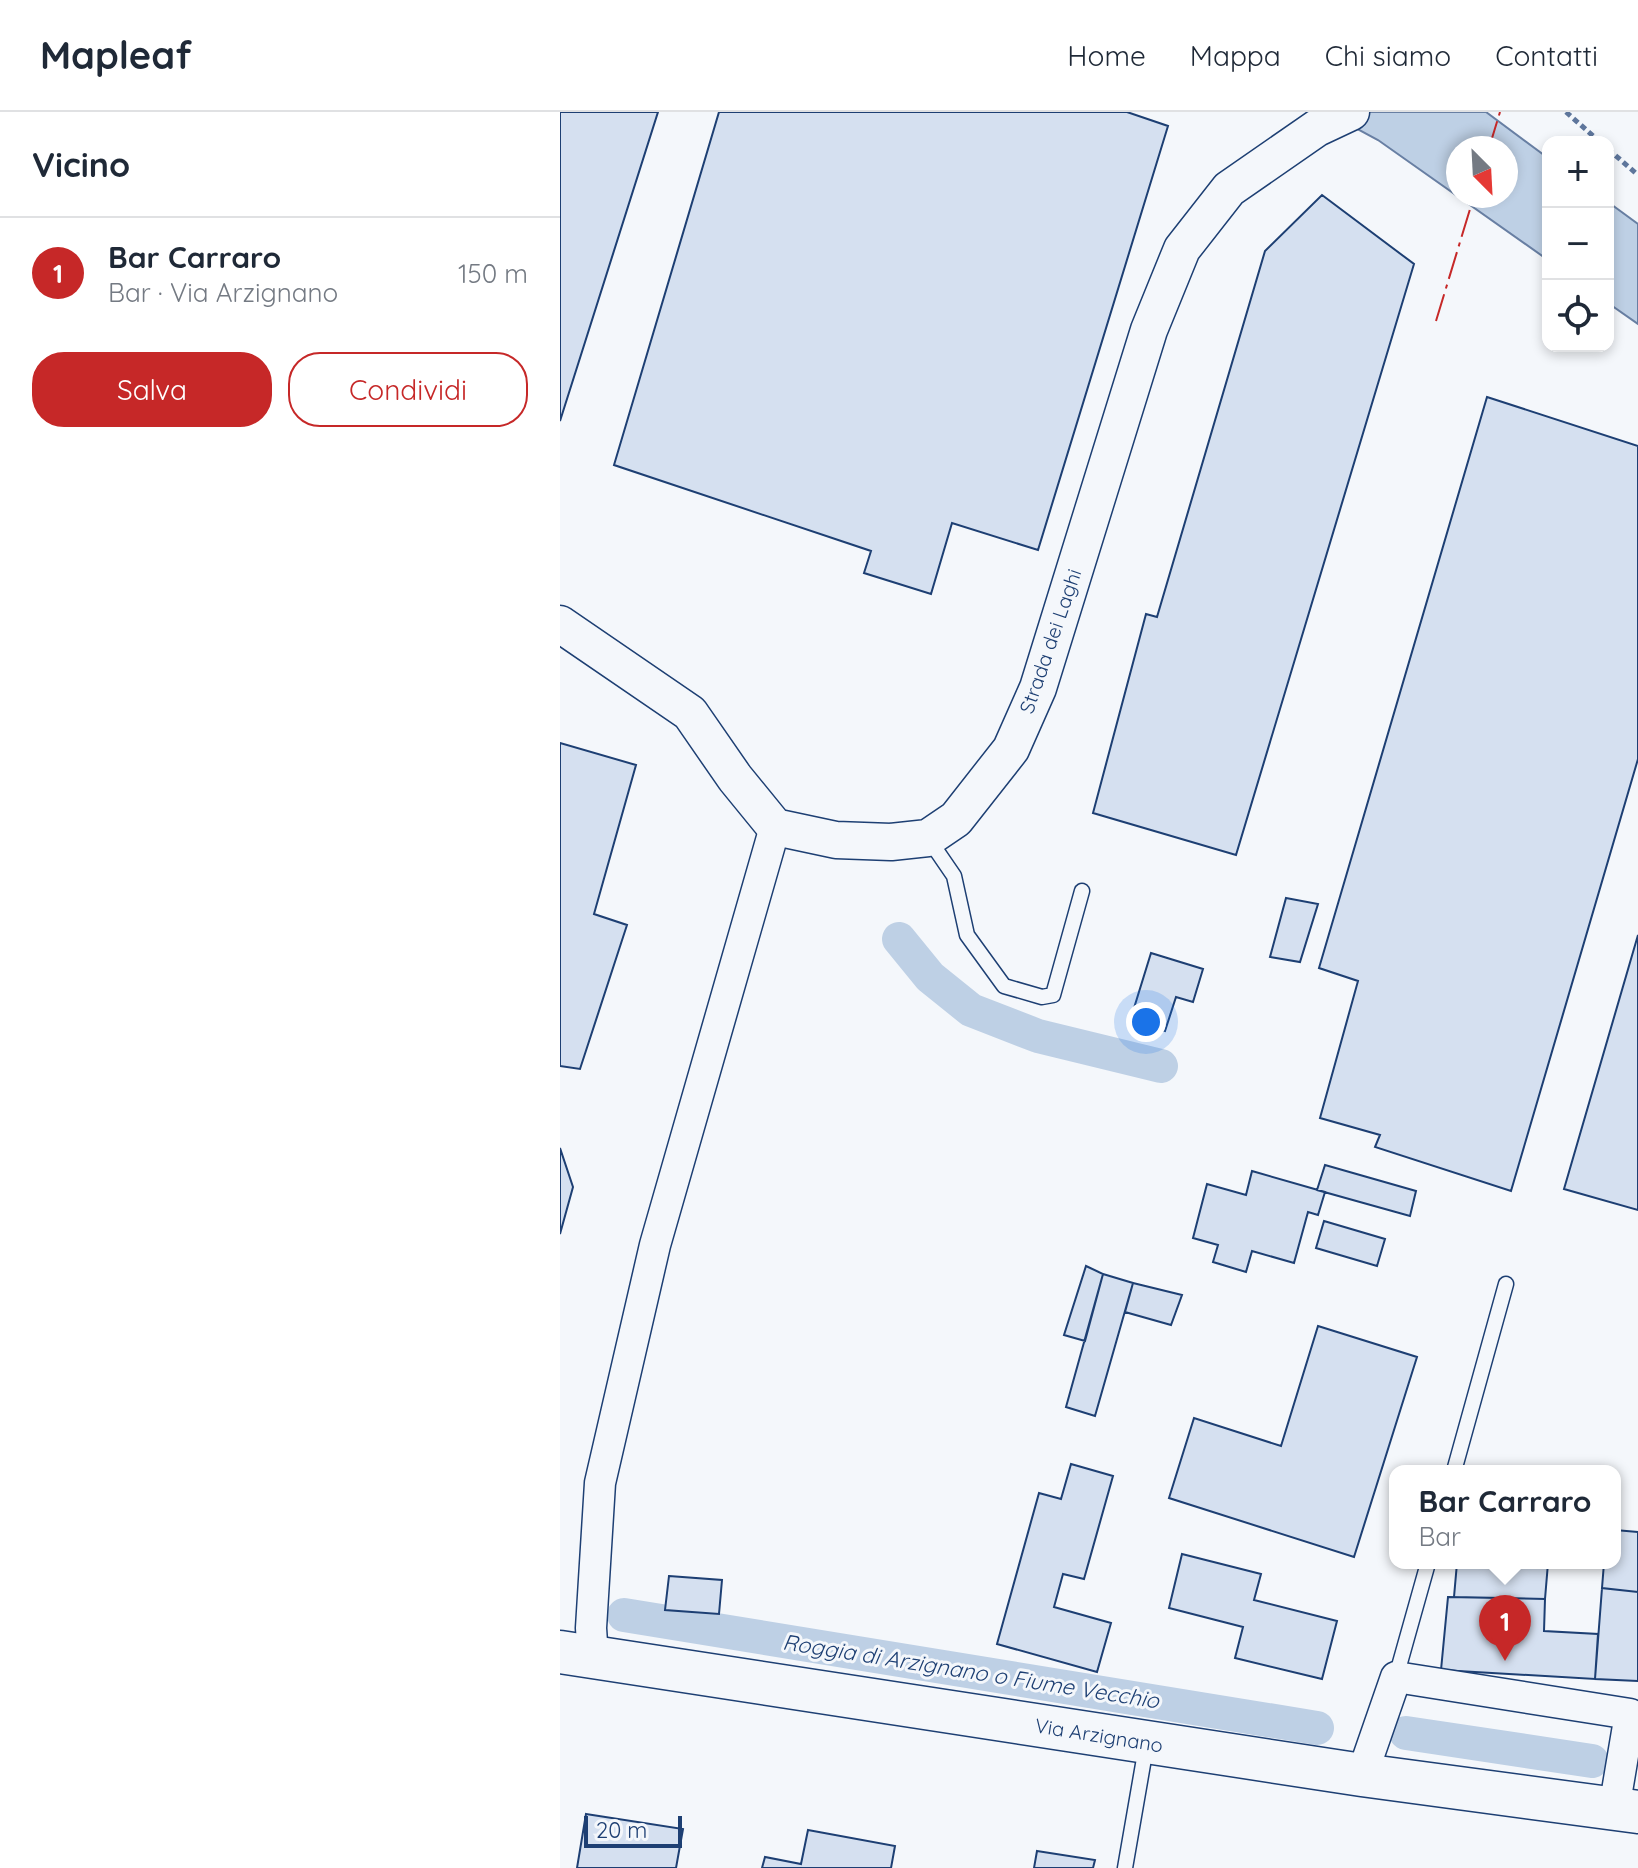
<!DOCTYPE html>
<html lang="it">
<meta charset="utf-8">
<style>
body{margin:0;font-family:Quicksand,sans-serif;background:#f6f6f7;color:#1f2937}
.controls{position:absolute;right:24px;top:24px;display:grid;overflow:hidden;border-radius:16px;box-shadow:0 4px 12px #0003}
.controls button{width:72px;height:72px;display:grid;place-items:center;padding:0;border:0;border-bottom:2px solid #e0e1e3;background:#fff;color:#1f2937;font:40px sans-serif}
.compass{position:absolute;left:886px;top:24px;width:72px;height:72px;border-radius:50%;background:#fff;box-shadow:0 4px 12px #0003;rotate:156deg}
.scale{position:absolute;left:24px;bottom:20px;width:98px;box-sizing:border-box;padding-left:8px;border:4px solid #1d3f73;border-top:0;font-size:22px;line-height:28px;white-space:nowrap;color:#1d3f73;-webkit-text-stroke:6px #f4f7fb;paint-order:stroke}
.you{position:absolute;left:586px;top:910px;width:28px;height:28px;margin:-20px;border:6px solid #fff;border-radius:50%;background:#1a73e8;box-shadow:0 0 0 12px #1a73e833}
.badge{display:grid;place-items:center;width:52px;height:52px;border-radius:50%;background:#c62828;color:#fff;font-size:26px;font-weight:700}
.pin{position:absolute;translate:-50% -66px;filter:drop-shadow(0 2px 4px #0008)}
.pin::after{content:'';position:absolute;top:42px;width:28px;height:24px;background:inherit;clip-path:polygon(0 0,100% 0,50% 100%)}
.popup{position:absolute;left:829px;top:1353px;width:232px;height:104px;box-sizing:border-box;display:grid;place-content:center;border-radius:16px;background:#fff;filter:drop-shadow(0 2px 6px #0005);font-size:26px;white-space:nowrap;color:#747a83}
.popup b{font-size:30px;color:#1f2937}
.popup::after{content:'';position:absolute;left:50%;top:100%;margin-left:-16px;border:16px solid transparent;border-top-color:#fff}
.list{margin:0;padding:0;list-style:none}
h2{display:flex;justify-content:space-between;align-items:center;height:104px;margin:0;padding:0 32px;font-size:34px}
h2 small{font-size:26px;font-weight:400;color:#747a83}
.list li{display:grid;grid-template-columns:52px 1fr auto;gap:24px;align-items:center;box-sizing:border-box;height:112px;padding:0 32px;border-top:2px solid #e0e1e3}
.list b{display:block;font-size:30px;white-space:nowrap}
.list p{margin:0;font-size:26px;white-space:nowrap;color:#747a83}
.list em{font-size:26px;font-style:normal;color:#747a83}
.actions{display:flex;gap:16px;padding:24px 32px}
.actions a{flex:1;padding:18px 0;border:2px solid #c62828;border-radius:32px;text-align:center;font-size:28px;color:#c62828}
.actions .main{background:#c62828;color:#fff}
.icon{flex:none;width:44px;height:44px;fill:none;stroke:currentColor;stroke-width:2;stroke-linecap:round;stroke-linejoin:round}
.map{position:relative;flex:none;width:1078px;height:1756px;overflow:hidden}
header{display:flex;align-items:center;gap:48px;box-sizing:border-box;height:112px;padding:0 40px;background:#fff;border-bottom:2px solid #e0e1e3}
header strong{font-size:38px}
nav{display:flex;gap:44px;margin-inline-start:auto;font-size:28px}
main{display:flex}
aside{flex:1;background:#fff}
.map>svg:first-child{display:block}
</style>
<header>
<strong>Mapleaf</strong>
<nav><a>Home</a><a>Mappa</a><a>Chi siamo</a><a>Contatti</a></nav>
</header>
<main>
<aside>
<h2>Vicino<small></small></h2>
<ul class="list">
<li><span class="badge">1</span><div><b>Bar Carraro</b><p>Bar · Via Arzignano</p></div><em>150 m</em></li>
</ul>
<div class="actions"><a class="main">Salva</a><a>Condividi</a></div>
</aside>
<div class="map">
<svg width="1078" height="1756" viewBox="0 0 1078 1756">
<rect width="100%" height="100%" fill="#f4f7fb"/>
<path fill="#bed0e5" stroke="#687fa3" stroke-width="2" fill-rule="evenodd" d="M766,0H926L988,46V148L818,28ZM898,36H946V84H898Z
M1048,90L1078,112V212L1048,191Z"/>
<g fill="none" stroke-linecap="round" stroke-linejoin="round">
<path stroke="#bed0e5" stroke-width="34" d="M339,827L370,865L411,898L478,924L601,954
M64,1503L757,1616
M846,1621L1032,1649"/>
</g>
<path fill="#d5e0f0" stroke="#1d3f73" stroke-width="2" d="M0,0H98L0,309Z
M159,0H567L608,14L478,438L392,411L371,482L304,461L311,439L54,353Z
M762,83L854,152L676,743L533,701L586,502L597,505L705,139Z
M927,285L1078,334V647L951,1079L815,1035L820,1023L760,1006L798,869L759,856Z
M0,631L76,653L34,802L67,813L20,957L0,954Z
M726,786L758,792L740,850L710,845Z
M1078,823V1098L1004,1077Z
M591,841L643,857L633,890L616,885L605,919L570,909Z
M0,1036L13,1075L0,1122Z
M765,1053L856,1079L850,1104L757,1078Z
M692,1059L765,1080L758,1103L748,1100L734,1151L692,1139L686,1160L653,1150L658,1133L633,1126L647,1072L686,1083Z
M764,1109L825,1127L817,1154L756,1136Z
M526,1154L543,1162L525,1229L504,1223Z
M543,1162L573,1171L535,1304L506,1295Z
M573,1171L622,1183L611,1213L565,1200Z
M758,1214L857,1245L794,1445L609,1386L634,1306L721,1334Z
M511,1352L553,1364L524,1467L503,1462L494,1495L551,1511L537,1560L437,1532L479,1381L501,1387Z
M1055,1418L1078,1420V1480L1042,1476L1044,1451H1055Z
M622,1442L701,1462L694,1488L777,1509L762,1567L675,1546L683,1515L609,1496Z
M897,1451H988L985,1487L894,1485Z
M109,1464L162,1468L159,1502L105,1498Z
M1042,1476L1078,1480V1569L1035,1567Z
M888,1485L985,1487L984,1519L1038,1522L1035,1567L881,1558Z
M26,1702L123,1717L116,1756H17Z
M248,1718L335,1734L331,1756H202L205,1745L241,1752Z
M477,1739L535,1748L533,1756H474Z"/>
<g fill="none" stroke-linecap="round" stroke-linejoin="round">
<g stroke="#1d3f73" stroke-width="17">
<path id="service" d="M368,726L394,764L407,823L444,874L482,885L493,883L522,779
M894,1359L946,1172
M836,1565L868,1451
M565,1756L586,1635"/>
</g>
<g stroke="#1d3f73" stroke-width="33">
<path id="minor" d="M33,1546L31,1516L40,1371L95,1133L215,715
M802,1663L836,1565L1070,1602L1054,1697"/>
</g>
<g stroke="#1d3f73" stroke-width="39">
<path id="tertiary" d="M0,512L130,601L175,666L215,715L276,728L331,730L368,726L396,707L451,637L478,576L589,218L622,137L669,77L757,16L791,0"/>
</g>
<g stroke="#1d3f73" stroke-width="45">
<path id="secondary" d="M0,1540L802,1663L1078,1700"/>
</g>
<path stroke="#5e769c" stroke-width="5" stroke-dasharray="6 4" stroke-linecap="butt" d="M1006,0L1040,30
M1048,37L1078,63"/>
<use href="#service" stroke="#f4f7fb" stroke-width="14"/>
<use href="#minor" stroke="#f4f7fb" stroke-width="30"/>
<use href="#tertiary" stroke="#f4f7fb" stroke-width="36"/>
<use href="#secondary" stroke="#f4f7fb" stroke-width="42"/>
<path stroke="#c62828" stroke-width="2" stroke-dasharray="28 6 4 6" stroke-linecap="butt" d="M929,36L940,0
M876,209L914,84"/>
</g>
<g text-anchor="middle" dominant-baseline="central" stroke-width="6" stroke-linejoin="round" paint-order="stroke">
<g font-size="20" fill="#1d3f73" stroke="#f4f7fb">
<text transform="translate(490 529) rotate(-71)">Strada dei Laghi</text>
<text transform="translate(539 1623) rotate(9)">Via Arzignano</text>
</g>
<g font-size="22" font-style="italic" fill="#1d3f73" stroke="#f4f7fb">
<text transform="translate(411 1559) rotate(9)">Roggia di Arzignano o Fiume Vecchio</text>
</g>
</g>
</svg>
<div class="controls">
<button>+</button>
<button>−</button>
<button><svg class="icon" aria-label="locate" viewBox="0 0 24 24"><circle cx="12" cy="12" r="6"/><path d="M12 2v4M12 18v4M2 12h4M18 12h4"/></svg></button>
</div>
<svg class="compass" viewBox="-18 -18 36 36"><path d="M0-13l5 13h-10z" fill="#e53935"/><path d="M0 13l5-13h-10z" fill="#747a83"/></svg>
<div class="scale">20 m</div>
<div class="you"></div>
<div class="pin badge" style="left:945px;top:1549px">1</div>
<div class="popup"><b>Bar Carraro</b>Bar</div>
</div>
</main>
